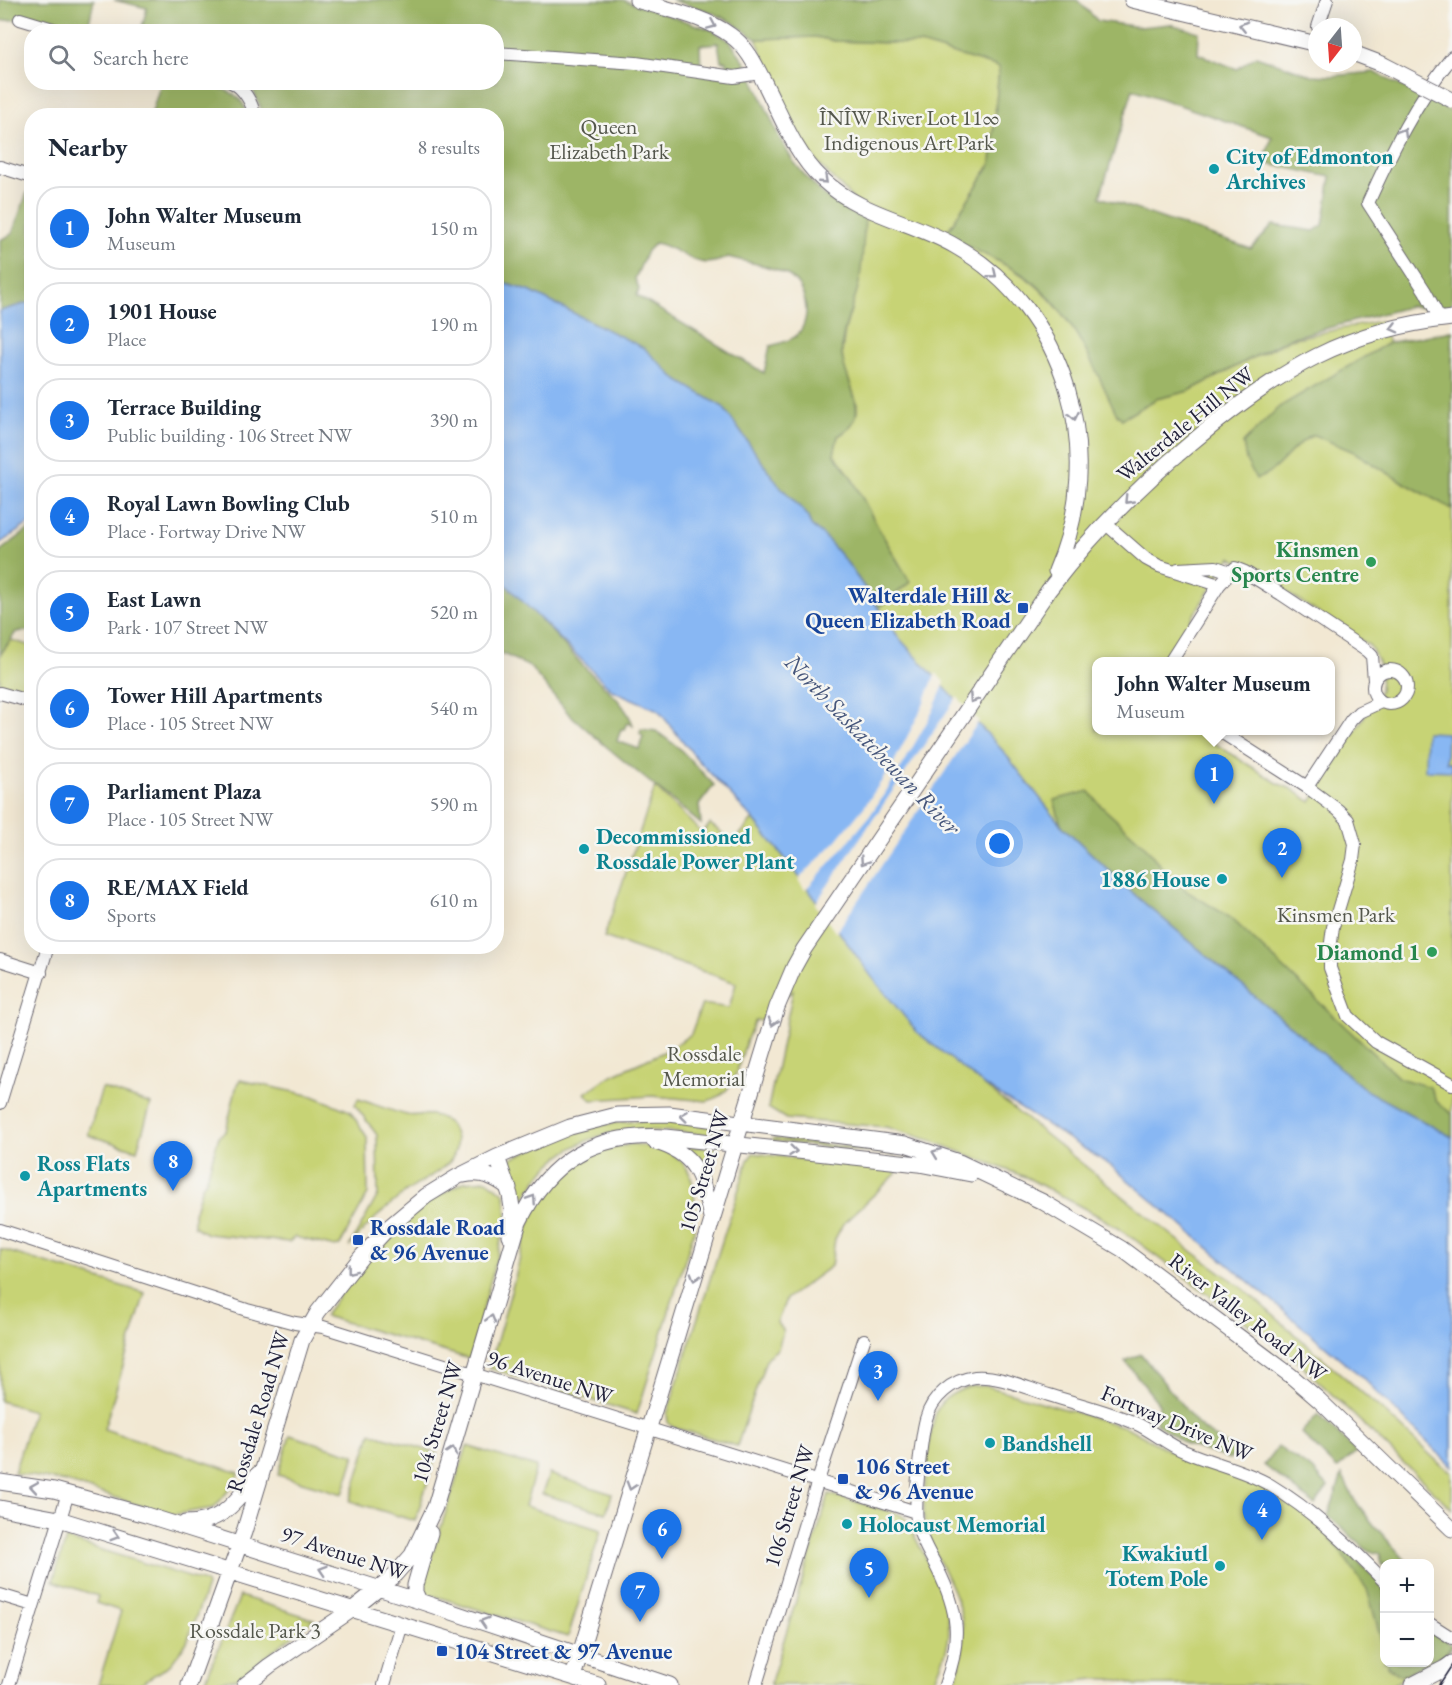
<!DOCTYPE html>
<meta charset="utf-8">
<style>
body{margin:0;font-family:"EB Garamond",serif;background:#f6f6f7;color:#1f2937}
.controls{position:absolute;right:18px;bottom:18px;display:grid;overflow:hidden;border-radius:12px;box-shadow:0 6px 24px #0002}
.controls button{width:54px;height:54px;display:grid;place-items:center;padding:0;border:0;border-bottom:2px solid #e0e1e3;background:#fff;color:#1f2937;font:30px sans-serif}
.compass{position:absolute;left:1308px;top:18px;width:54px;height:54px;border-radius:50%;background:#fff;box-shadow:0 6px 24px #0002;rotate:197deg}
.you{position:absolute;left:1000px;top:844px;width:21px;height:21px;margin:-15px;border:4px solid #fff;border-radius:50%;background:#1a73e8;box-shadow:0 0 0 9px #1a73e833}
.badge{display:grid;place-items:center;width:39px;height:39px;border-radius:50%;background:#1a73e8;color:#fff;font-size:20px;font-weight:700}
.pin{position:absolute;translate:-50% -50px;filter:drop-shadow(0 2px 3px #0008)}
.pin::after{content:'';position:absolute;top:32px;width:21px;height:18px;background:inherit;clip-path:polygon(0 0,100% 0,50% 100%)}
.popup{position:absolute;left:1092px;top:657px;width:243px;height:78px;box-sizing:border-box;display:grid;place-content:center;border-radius:12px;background:#fff;filter:drop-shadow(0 2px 4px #0005);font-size:20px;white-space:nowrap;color:#747a83}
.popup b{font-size:22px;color:#1f2937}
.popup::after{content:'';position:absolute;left:50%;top:100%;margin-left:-12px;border:12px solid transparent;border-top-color:#fff}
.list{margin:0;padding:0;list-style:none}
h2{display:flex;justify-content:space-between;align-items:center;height:78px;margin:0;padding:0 24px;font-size:26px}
h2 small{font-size:20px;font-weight:400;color:#747a83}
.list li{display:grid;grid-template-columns:39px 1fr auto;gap:18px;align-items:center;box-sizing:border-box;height:84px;margin:0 12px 12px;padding:0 12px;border:2px solid #e0e1e3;border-radius:24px}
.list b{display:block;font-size:22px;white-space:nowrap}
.list p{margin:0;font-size:20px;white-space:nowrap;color:#747a83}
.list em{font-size:20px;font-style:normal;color:#747a83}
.icon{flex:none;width:33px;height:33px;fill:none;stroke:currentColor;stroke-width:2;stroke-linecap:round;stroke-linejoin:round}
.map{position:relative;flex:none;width:1452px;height:1685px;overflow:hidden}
.search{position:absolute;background:#fff;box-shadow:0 6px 24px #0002;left:24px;top:24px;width:480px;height:66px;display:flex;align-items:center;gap:15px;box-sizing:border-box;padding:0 21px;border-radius:24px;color:#747a83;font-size:22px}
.panel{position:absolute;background:#fff;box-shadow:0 6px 24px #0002;left:24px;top:108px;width:480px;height:846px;border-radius:24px}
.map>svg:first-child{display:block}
</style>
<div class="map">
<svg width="1452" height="1685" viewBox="0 0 1452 1685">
<rect width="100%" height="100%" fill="#f6f6f2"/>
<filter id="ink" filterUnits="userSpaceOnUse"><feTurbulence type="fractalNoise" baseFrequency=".0167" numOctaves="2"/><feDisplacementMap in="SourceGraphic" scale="12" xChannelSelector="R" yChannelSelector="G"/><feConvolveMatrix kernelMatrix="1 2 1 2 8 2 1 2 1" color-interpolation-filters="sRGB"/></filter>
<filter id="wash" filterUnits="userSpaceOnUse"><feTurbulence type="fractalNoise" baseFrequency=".008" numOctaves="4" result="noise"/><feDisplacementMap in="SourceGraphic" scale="24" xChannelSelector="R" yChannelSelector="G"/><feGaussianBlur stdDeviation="1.35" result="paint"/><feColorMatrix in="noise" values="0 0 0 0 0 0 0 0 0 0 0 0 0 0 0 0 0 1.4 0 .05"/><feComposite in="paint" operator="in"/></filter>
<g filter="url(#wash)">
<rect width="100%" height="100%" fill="#f2e8d3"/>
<path fill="#c7d375" stroke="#747a58" stroke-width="1.5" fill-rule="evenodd" d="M816,37L835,41L920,44L999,67L991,164L945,235C970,248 996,259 1019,273C1067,302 1098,371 1122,419L1156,399L1189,391L1290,339L1380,321L1389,343L1452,331V1137L1367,1091L1136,896L1061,825L1003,751L899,638L879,608L910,582L880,531L850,475L834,454L838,436L845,432L855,419L857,413V403L843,364L842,351L845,330L859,281L865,219L852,198L804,149L756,39ZM1231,557L1370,646C1381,667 1382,667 1380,691L1311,802L1292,789L1279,784L1209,740L1202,731L1097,730V662L1164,661Z
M11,640L31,646V695L0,686V655Z
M655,787L702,833L710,824L734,842L753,819L792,867L872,977L922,1036L1193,1252L1241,1287L1381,1409L1439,1463L1452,1473V1509L1295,1359L1134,1239L1102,1218L1028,1178L932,1141L886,1127L786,1119L768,1108L793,991L774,1004L761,1021L756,1020C753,1025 750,1031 748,1037C738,1061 738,1094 707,1101L652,1096L592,1100L585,1093L610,1076L668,1050L691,1034L702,1004L729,1008L736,983L604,937Z
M240,1080L313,1096L350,1111L367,1137L368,1194L340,1245L335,1247L295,1237L289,1242L207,1234L194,1226V1213L202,1186L206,1180L219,1136L226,1131L237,1084Z
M102,1088L151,1104L137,1150L88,1135Z
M358,1099C374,1104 391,1111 407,1115C420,1117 431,1111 443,1119C457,1128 460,1146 451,1160C444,1170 417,1184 406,1192C385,1208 365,1227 349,1247L378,1195L377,1135L355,1105Z
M657,1120L719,1127L717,1136C657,1130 600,1119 551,1164C538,1176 529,1191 520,1205L518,1204L506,1161L570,1132L612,1123Z
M773,1138L864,1149L881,1148L896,1155L772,1141Z
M632,1144C694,1150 697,1176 694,1231L637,1414L489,1368C498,1336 507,1305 516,1274C521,1254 525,1230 534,1212C554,1173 590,1151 632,1144Z
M688,1146L718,1149L710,1181H708L687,1149Z
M753,1153L896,1171V1174L843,1224L835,1239L831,1266L786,1299L777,1323L783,1331L778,1349L767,1357L737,1446L673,1427L668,1423L667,1414L748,1160Z
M487,1180L505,1194L507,1218L470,1359L324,1316L357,1271L394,1229L431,1200L464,1182Z
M0,1249L145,1293L104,1429L239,1473L233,1485L214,1508L170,1515L66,1482L14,1473L33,1411L0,1401Z
M972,1386H987L1128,1428L1181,1457L1261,1486L1297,1508L1344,1547L1384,1588V1662H1430V1630L1452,1645V1647L1444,1658L1419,1667L1393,1685H1136C1112,1675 1086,1678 1062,1685H954C960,1667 965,1645 963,1626C959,1591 935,1560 925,1527C921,1509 929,1425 938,1408C944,1396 959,1390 972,1386Z
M371,1433L437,1453L415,1521L350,1501Z
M290,1435L355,1455L343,1494L278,1475Z
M467,1446L536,1467L525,1506L601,1530L568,1637L428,1594L424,1590L423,1583Z
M549,1474L612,1494L606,1513L542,1494Z
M829,1494L899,1514L906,1519C921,1551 950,1596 949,1632C949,1649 939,1669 933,1685H770Z
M66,1539L205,1582L207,1586L187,1642L171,1664L139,1685H98L121,1611L96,1603L98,1596L53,1581Z
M240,1596L314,1619L238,1678L204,1684Z"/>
<path fill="#9db566" stroke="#606c50" stroke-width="1.5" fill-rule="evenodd" d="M0,0H94L88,28L33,18L0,21Z
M114,0H623L712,30L730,41L747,65L780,139L793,161L808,179L826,197L847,211L865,219C863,240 863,263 859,283C854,307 840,330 842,354C844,384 876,415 838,436L834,454L850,475L880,531L910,582L879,608L848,564L825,537L811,526L807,515L777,483L723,407L677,380L644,348L529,291L497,281L496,116L262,115C262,104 251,93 252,82H496V32L141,31L147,8ZM718,43L721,61H726L728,76L701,73L700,45ZM655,243C683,248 695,274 728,257C746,262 769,265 786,274C806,285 814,319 796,336C790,341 778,344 770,346L764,373L637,296L639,289L635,279L647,251Z
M672,0H1077L1098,21L1140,27L1170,24L1199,32L1198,54L1237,69L1256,56L1311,75L1332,76L1374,72L1452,112V313L1411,306L1290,338L1189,391L1156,399L1122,419L1116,413C1093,364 1068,303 1020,273C996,259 970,248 945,235L991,164L999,67L920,44L835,41L816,37L756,39L732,22L711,12ZM1133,89L1272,137L1263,163L1331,177L1323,225L1314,231L1273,225L1251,249L1100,197Z
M161,83C187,82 242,81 247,115H151Z
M27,193L31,194V302L0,311V240L12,234Z
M1452,331V509L1399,480L1354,452L1314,435C1291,444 1278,474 1256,479L1246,460L1243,443L1279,407L1388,343Z
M31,528V628L29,631L16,632L0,655V551Z
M497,576C525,603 551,630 577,659C596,682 623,697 633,725L627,723L624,729H621L617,741L639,749L643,736L640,734L641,729L656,731L679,748L714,785L699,805L701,824L608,748L568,713L530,667L497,651Z
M1089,791L1101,806L1144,845L1164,870L1188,892L1231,918L1399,1078L1430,1087L1436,1101L1452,1114V1137L1367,1091L1136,896L1061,825L1054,800Z
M1141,1354L1198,1425L1222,1443L1241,1449L1240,1452L1229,1459L1187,1445L1156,1423L1159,1404L1125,1361Z
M1318,1414L1356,1452L1337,1469L1301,1433Z
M1278,1447L1314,1471L1328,1487L1315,1505L1264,1465Z
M1342,1475L1355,1501L1374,1525L1408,1563L1384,1564V1567L1382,1565L1380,1554L1367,1550L1328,1516Z
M1329,1536L1344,1547L1384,1588V1649L1367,1589Z
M1430,1630L1452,1645L1443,1656L1430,1662Z
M1387,1663V1662L1427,1663L1401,1676L1387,1666Z"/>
<path fill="#88b7f3" stroke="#556c97" stroke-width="1.5" d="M496,281L529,291L644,348L677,380L723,407L777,483L807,515L811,526L825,537L848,564L899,638L1003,751L1061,825L1136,896L1367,1091L1452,1137V1467L1361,1376L1110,1165L985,1086L917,1032L872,977L792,867L753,819L697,759L658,710L612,690L497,576Z
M31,302V522L0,543V311Z
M1426,732L1447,733L1446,762L1452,763V771L1425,770Z"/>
<path fill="#f2e8d3" d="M936,673L945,683L932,713L897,775L869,817L832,861L805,890L798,880L837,840L864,807L893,764L919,714Z
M957,697L979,721L836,933L815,904Z"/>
</g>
<g filter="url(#ink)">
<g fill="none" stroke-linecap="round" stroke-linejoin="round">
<g stroke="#6b6770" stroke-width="14">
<path id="minor" d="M20,19L63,32
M1318,27L1327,0
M496,53L636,63L734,77L760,73
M231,82C243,87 253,103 254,116
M0,167L32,177
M1440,319L1425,291L1368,203C1391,152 1416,101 1452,57
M1105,523L1146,559L1159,566L1219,585
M1178,569L1216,567L1230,572
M1170,662L1219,585L1235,568L1245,572L1281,594L1367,651L1372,656L1374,680
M1373 687a17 17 0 1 1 34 0a17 17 0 1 1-34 0Z
M0,693L32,702
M1218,730L1307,787L1338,810L1348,820L1355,844L1353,860L1333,927L1330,950V968L1348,1016L1376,1042L1452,1084
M1307,787L1351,720L1359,712L1381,702
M0,960L41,973
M0,1103L48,946
M0,1230L247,1310L295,1323L323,1327L916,1512
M0,1595L33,1605
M1430,1624L1452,1638
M9,1685L68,1493
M384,1685L402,1624
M756,1685L814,1493L864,1340
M945,1685C962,1640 959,1611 937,1568C930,1554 922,1542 918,1527C913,1509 921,1438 926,1419C932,1397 952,1380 975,1377C999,1375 1026,1388 1049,1395C1077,1404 1108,1411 1135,1423C1153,1431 1168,1445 1186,1452C1214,1464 1245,1470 1270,1485C1313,1511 1350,1546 1384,1581"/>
</g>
<g stroke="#6b6770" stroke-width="17">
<path id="major" d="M637,0C668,10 704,16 730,35C748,47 757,68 766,86C782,118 796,155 822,179C860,215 912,221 955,246C1069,311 1107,454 1056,571
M1132,0L1317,44
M1353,53L1382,64
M655,1142C700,1154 702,1181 712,1221
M497,1157L510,1195L512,1208L509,1235
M464,1175C482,1171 495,1177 509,1188
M0,1482L54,1490L146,1515L419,1601L670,1685
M0,1508L59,1519L598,1685
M185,1523C224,1523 235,1502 258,1474
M419,1601L415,1592V1585L430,1533
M573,1677L777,1007L794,967L804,949L1048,591C1090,536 1137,488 1190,444C1229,411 1271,379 1317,356C1359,335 1405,323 1452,318
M189,1685L244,1532L302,1340L318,1312L362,1256L389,1227L426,1196L457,1177L497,1157L570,1127L617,1115L669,1114L905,1144L959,1162L1043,1202L1122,1249L1290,1375L1319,1400L1452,1529
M245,1685L269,1666L353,1609L392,1578L412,1555L435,1507L519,1222C550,1158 596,1133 665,1137L919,1164L971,1174
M1412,1685L1445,1668L1452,1663
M1447,1685L1452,1665"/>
</g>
<use href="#minor" stroke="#fff" stroke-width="12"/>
<use href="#major" stroke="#fff" stroke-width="15"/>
<path stroke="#22223b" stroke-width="1.5" d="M1439,1685L1452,1665"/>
<g stroke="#6b6770" stroke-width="17" stroke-linecap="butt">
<path id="major-bridge" d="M1382,64L1452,100"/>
</g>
<use href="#major-bridge" stroke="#fff" stroke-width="15"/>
</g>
<defs><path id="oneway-chevron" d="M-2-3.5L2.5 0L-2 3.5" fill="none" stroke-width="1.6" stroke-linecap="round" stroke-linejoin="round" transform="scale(1.5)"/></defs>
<g stroke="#9c9ca7">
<use href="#oneway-chevron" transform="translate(712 25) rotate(24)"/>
<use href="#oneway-chevron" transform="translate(1243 26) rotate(-167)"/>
<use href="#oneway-chevron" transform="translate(1403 132) rotate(-59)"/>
<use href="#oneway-chevron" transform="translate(824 180) rotate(43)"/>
<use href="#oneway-chevron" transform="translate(993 274) rotate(39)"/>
<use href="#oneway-chevron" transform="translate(1394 328) rotate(166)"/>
<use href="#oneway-chevron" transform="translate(1074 416) rotate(78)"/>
<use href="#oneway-chevron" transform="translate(1128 500) rotate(134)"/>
<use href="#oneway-chevron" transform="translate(973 699) rotate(124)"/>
<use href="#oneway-chevron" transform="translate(864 861) rotate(124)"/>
<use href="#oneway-chevron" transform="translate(773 1022) rotate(107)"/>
<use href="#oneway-chevron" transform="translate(684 1116) rotate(-173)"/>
<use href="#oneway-chevron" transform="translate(793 1151) rotate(6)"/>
<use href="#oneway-chevron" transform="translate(936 1153) rotate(-159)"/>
<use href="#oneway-chevron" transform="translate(532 1199) rotate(-57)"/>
<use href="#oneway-chevron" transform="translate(351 1270) rotate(128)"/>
<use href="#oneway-chevron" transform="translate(695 1277) rotate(107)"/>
<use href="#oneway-chevron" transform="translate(491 1319) rotate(-74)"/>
<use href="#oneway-chevron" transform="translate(452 1451) rotate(-73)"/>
<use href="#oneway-chevron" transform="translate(631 1486) rotate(107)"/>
<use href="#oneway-chevron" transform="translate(34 1487) rotate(-171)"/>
<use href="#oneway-chevron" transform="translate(115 1536) rotate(17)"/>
<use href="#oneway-chevron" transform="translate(323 1570) rotate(-162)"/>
<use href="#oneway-chevron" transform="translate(484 1622) rotate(-162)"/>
</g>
</g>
<g fill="#0f9aa8" stroke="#f6f6f2" stroke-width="2">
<circle cx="1214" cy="169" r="6"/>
<circle cx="584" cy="849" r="6"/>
<circle cx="1222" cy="879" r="6"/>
<circle cx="25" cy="1176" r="6"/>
<circle cx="990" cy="1443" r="6"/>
<circle cx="847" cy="1524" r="6"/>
<circle cx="1220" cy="1566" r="6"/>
</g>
<g fill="#2e9e5b" stroke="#f6f6f2" stroke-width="2">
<circle cx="1371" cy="562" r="6"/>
<circle cx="1432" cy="952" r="6"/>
</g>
<g fill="#1a4fb4" stroke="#f6f6f2" stroke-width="2">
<rect x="1017" y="602" width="12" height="12" rx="3"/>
<rect x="352" y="1234" width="12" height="12" rx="3"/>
<rect x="837" y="1473" width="12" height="12" rx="3"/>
<rect x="436" y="1645" width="12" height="12" rx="3"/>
</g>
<g text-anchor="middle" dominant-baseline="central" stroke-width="5" stroke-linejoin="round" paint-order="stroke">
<g font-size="22" fill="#54574c" stroke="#f6f6f2">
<text x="909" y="117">ÎNÎW River Lot 11∞<tspan x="909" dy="25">Indigenous Art Park</tspan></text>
<text x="609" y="126">Queen<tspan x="609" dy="25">Elizabeth Park</tspan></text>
<text x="1336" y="914">Kinsmen Park</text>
<text x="704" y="1053">Rossdale<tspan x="704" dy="25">Memorial</tspan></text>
<text x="255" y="1630">Rossdale Park 3</text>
</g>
<g font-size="22" font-weight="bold" fill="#0d838f" stroke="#f6f6f2" text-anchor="start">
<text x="1226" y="156">City of Edmonton<tspan x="1226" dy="25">Archives</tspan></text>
<text x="596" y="836">Decommissioned<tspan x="596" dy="25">Rossdale Power Plant</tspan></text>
<text x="1210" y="879" text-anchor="end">1886 House</text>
<text x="37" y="1163">Ross Flats<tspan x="37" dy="25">Apartments</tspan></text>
<text x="1002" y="1443">Bandshell</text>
<text x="859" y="1524">Holocaust Memorial</text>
<text x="1208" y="1553" text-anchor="end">Kwakiutl<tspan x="1208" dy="25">Totem Pole</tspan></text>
</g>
<g font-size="22" fill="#22223b" stroke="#f6f6f2">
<text transform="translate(1185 424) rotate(-39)">Walterdale Hill NW</text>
<text transform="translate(704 1171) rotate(-73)">105 Street NW</text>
<text transform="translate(1248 1317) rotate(38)">River Valley Road NW</text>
<text transform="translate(550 1377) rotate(18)">96 Avenue NW</text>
<text transform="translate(258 1412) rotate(-73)">Rossdale Road NW</text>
<text transform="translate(437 1422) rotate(-73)">104 Street NW</text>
<text transform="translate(1177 1423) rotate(23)">Fortway Drive NW</text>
<text transform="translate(789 1506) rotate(-73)">106 Street NW</text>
<text transform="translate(344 1553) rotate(18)">97 Avenue NW</text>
</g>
<g font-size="22" font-weight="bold" fill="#27864d" stroke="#f6f6f2" text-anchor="end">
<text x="1359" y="549">Kinsmen<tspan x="1359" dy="25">Sports Centre</tspan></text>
<text x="1420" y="952">Diamond 1</text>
</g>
<g font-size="22" font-weight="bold" fill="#164399" stroke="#f6f6f2" text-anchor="start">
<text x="1011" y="595" text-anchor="end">Walterdale Hill &amp;<tspan x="1011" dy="25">Queen Elizabeth Road</tspan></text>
<text x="370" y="1227">Rossdale Road<tspan x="370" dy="25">&amp; 96 Avenue</tspan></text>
<text x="855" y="1466">106 Street<tspan x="855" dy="25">&amp; 96 Avenue</tspan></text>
<text x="454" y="1651">104 Street &amp; 97 Avenue</text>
</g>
<g font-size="24" font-style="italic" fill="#46567b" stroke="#f6f6f2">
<text transform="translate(873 744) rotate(46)">North Saskatchewan River</text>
</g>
</g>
</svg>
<div class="controls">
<button>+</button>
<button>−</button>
</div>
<svg class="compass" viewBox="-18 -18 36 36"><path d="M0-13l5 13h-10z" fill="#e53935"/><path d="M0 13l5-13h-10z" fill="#747a83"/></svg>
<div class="you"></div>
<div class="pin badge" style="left:1214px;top:804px">1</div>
<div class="popup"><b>John Walter Museum</b>Museum</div>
<div class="pin badge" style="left:1282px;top:878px">2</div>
<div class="pin badge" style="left:878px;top:1401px">3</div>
<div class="pin badge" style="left:1262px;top:1540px">4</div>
<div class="pin badge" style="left:869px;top:1598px">5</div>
<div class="pin badge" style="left:662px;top:1559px">6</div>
<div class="pin badge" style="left:640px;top:1622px">7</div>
<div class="pin badge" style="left:173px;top:1191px">8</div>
<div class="search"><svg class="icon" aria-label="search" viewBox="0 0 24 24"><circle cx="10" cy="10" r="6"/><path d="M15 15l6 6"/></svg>Search here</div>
<section class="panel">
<h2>Nearby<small>8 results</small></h2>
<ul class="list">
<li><span class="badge">1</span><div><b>John Walter Museum</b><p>Museum</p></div><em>150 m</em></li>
<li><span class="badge">2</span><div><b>1901 House</b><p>Place</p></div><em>190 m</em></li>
<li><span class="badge">3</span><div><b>Terrace Building</b><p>Public building · 106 Street NW</p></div><em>390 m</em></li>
<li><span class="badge">4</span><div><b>Royal Lawn Bowling Club</b><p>Place · Fortway Drive NW</p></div><em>510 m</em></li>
<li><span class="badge">5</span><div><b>East Lawn</b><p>Park · 107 Street NW</p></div><em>520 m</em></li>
<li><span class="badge">6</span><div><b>Tower Hill Apartments</b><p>Place · 105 Street NW</p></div><em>540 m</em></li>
<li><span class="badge">7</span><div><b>Parliament Plaza</b><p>Place · 105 Street NW</p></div><em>590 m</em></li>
<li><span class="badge">8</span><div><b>RE/MAX Field</b><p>Sports</p></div><em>610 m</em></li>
</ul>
</section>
</div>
